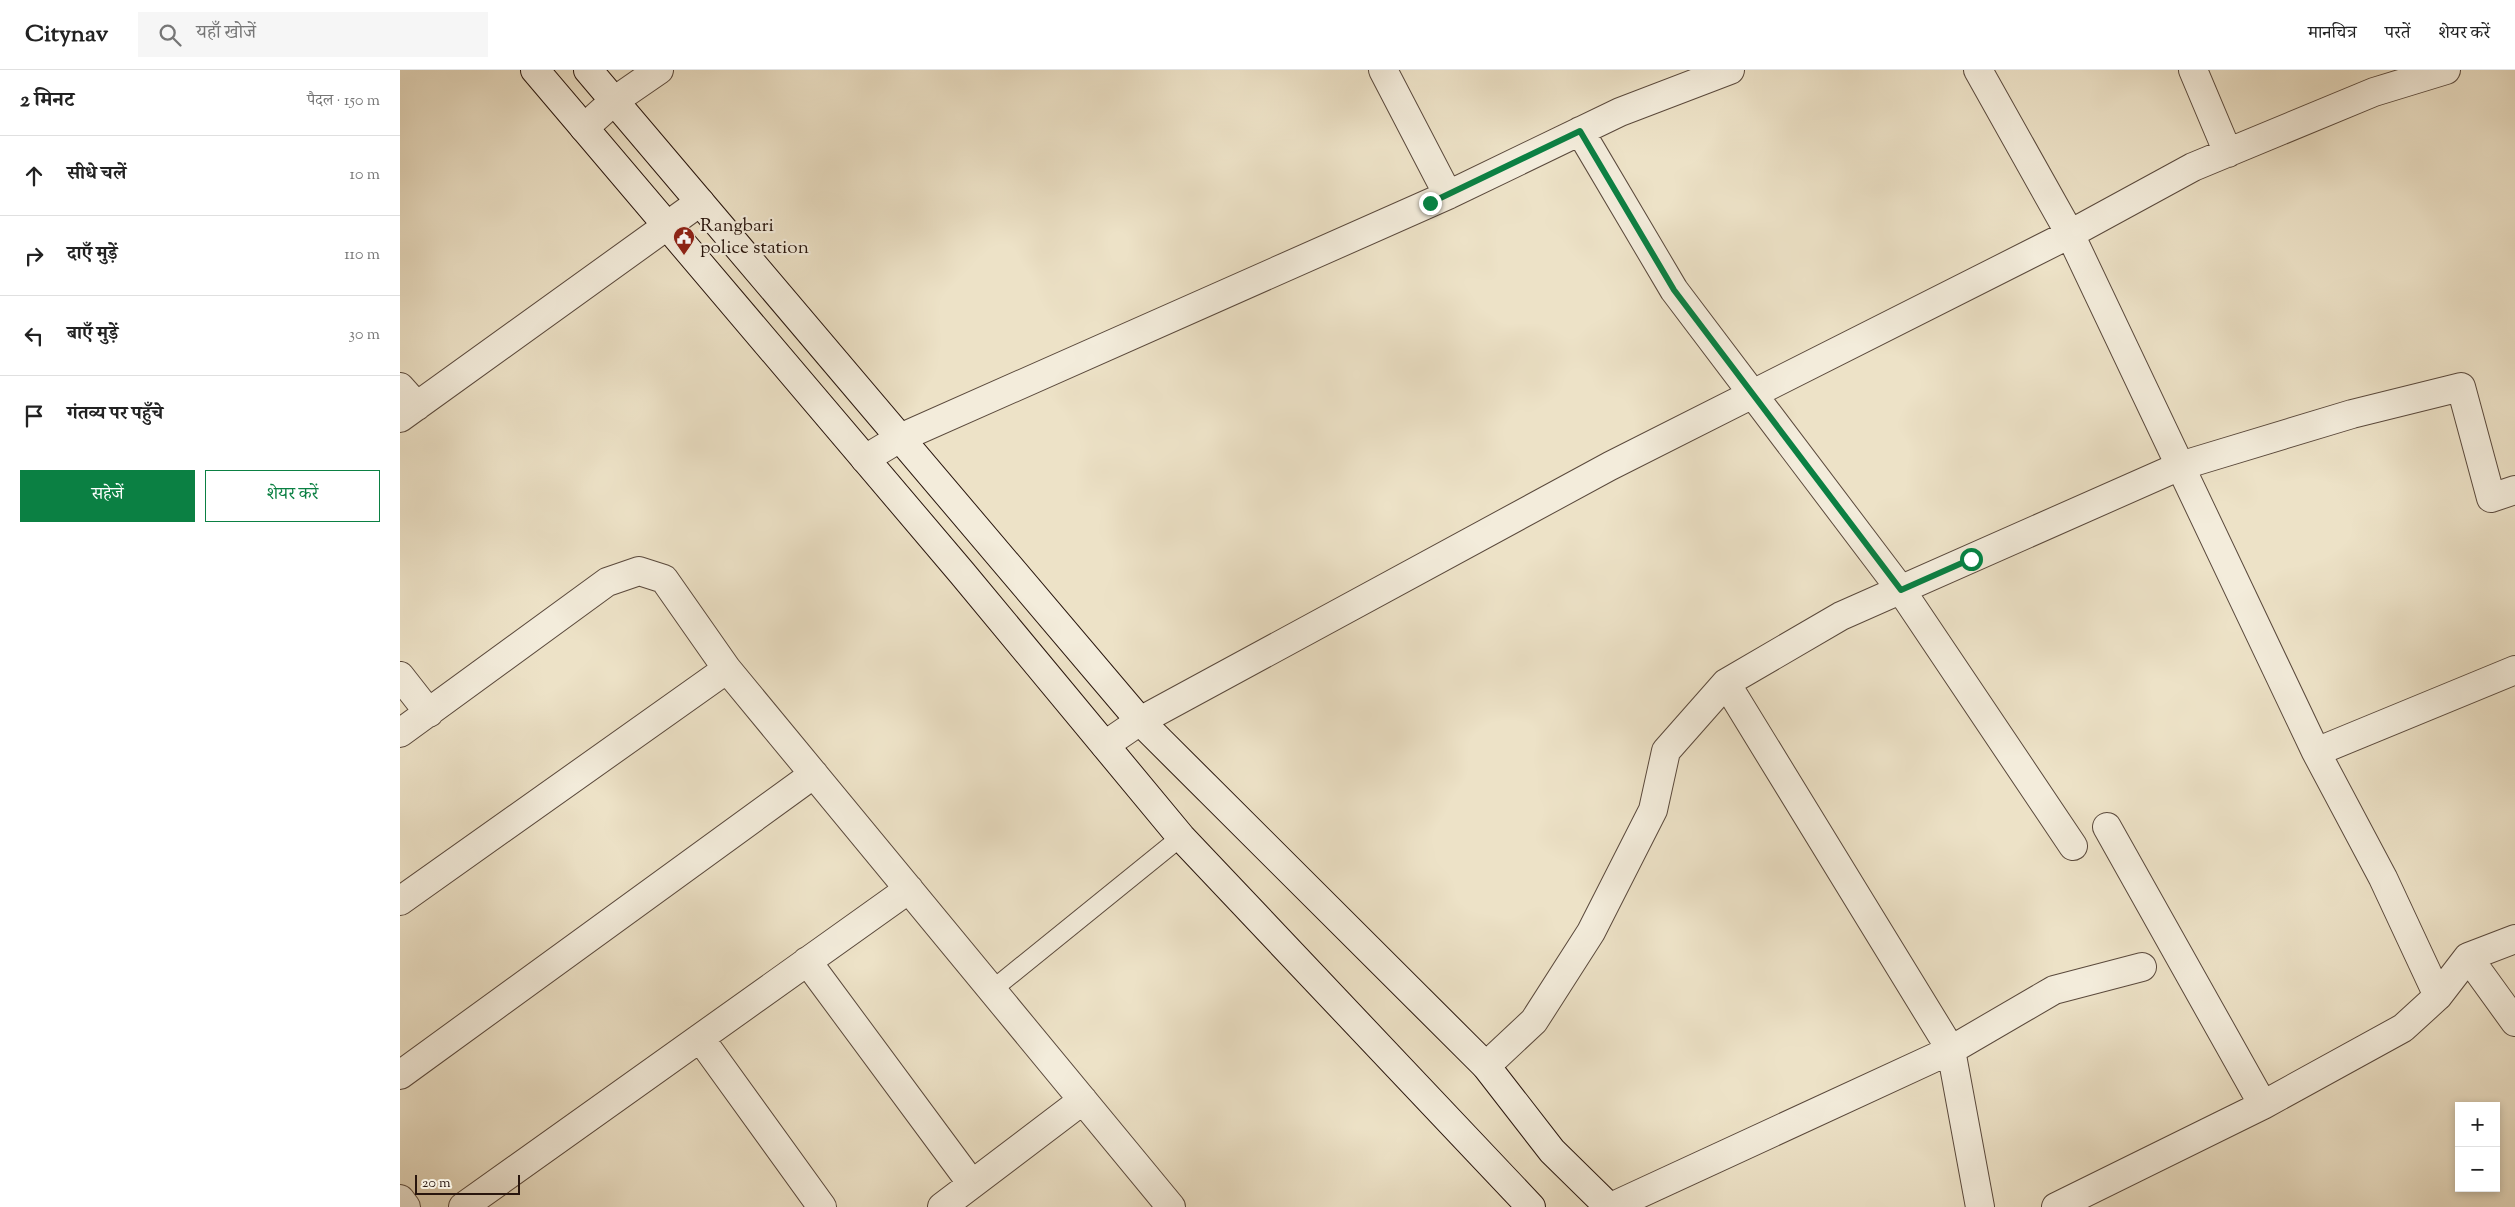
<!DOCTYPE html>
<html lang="hi">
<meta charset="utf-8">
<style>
body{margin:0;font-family:"Sorts Mill Goudy","Noto Serif Devanagari",serif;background:#f6f6f6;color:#222}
.controls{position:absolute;right:15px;bottom:15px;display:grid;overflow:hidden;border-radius:0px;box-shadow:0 2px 8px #0003}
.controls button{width:45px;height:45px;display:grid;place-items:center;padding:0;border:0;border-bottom:1px solid #e0e0e0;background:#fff;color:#222;font:25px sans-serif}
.scale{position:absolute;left:15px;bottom:12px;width:105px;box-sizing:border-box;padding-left:5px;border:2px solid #29160e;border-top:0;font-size:14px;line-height:18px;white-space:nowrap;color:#29160e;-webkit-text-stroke:4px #f3ecdb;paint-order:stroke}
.stop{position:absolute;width:15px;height:15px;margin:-11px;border:4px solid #0b8043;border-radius:50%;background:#fff}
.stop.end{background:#0b8043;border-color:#fff;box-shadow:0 1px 5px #0008}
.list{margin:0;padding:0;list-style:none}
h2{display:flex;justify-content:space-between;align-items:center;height:65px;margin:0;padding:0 20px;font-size:21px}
h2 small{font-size:16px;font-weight:400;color:#767676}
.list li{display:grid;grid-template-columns:32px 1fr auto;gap:15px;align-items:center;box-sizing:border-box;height:80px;padding:0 20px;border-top:1px solid #e0e0e0}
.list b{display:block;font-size:19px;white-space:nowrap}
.list em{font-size:16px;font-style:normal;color:#767676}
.actions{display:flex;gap:10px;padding:15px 20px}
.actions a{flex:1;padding:11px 0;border:1px solid #0b8043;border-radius:0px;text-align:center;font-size:18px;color:#0b8043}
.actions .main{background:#0b8043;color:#fff}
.icon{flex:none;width:28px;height:28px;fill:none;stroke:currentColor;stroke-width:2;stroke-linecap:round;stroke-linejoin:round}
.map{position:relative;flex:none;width:2115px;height:1137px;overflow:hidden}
header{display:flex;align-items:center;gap:30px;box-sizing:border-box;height:70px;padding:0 25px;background:#fff;border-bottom:1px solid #e0e0e0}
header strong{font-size:24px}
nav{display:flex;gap:28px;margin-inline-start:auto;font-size:18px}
.search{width:350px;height:45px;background:#f6f6f6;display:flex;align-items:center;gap:12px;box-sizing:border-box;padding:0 18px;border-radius:0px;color:#767676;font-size:19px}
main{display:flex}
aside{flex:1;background:#fff}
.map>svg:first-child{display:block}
</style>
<header>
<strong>Citynav</strong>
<div class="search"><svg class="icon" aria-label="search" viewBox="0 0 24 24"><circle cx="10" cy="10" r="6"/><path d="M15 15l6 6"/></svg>यहाँ खोजें</div>
<nav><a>मानचित्र</a><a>परतें</a><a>शेयर करें</a></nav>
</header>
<main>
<aside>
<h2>2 मिनट<small>पैदल · 150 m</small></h2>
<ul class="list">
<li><svg class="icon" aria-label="ahead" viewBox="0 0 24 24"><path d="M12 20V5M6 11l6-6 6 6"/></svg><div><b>सीधे चलें</b></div><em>10 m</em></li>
<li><svg class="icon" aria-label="right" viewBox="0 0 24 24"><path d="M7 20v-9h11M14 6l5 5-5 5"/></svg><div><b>दाएँ मुड़ें</b></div><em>110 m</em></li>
<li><svg class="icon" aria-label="left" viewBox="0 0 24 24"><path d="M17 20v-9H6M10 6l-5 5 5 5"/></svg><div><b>बाएँ मुड़ें</b></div><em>30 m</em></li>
<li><svg class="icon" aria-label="arrive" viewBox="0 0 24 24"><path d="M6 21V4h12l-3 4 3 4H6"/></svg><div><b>गंतव्य पर पहुँचे</b></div></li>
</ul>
<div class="actions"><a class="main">सहेजें</a><a>शेयर करें</a></div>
</aside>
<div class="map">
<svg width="2115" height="1137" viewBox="0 0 2115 1137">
<rect width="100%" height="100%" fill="#ede2c7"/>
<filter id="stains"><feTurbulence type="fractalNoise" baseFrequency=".004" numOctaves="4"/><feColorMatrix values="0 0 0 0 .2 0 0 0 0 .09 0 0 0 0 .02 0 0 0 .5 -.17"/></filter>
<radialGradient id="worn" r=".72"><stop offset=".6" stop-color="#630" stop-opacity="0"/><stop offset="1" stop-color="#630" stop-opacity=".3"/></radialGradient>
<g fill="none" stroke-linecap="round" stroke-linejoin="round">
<g stroke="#5a493c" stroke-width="20">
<path id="lane" d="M592,920L781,767"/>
</g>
<g stroke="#5a493c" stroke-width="30">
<path id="street" d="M983,0L1048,125
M1578,0L1670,164L1916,682L1983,808L2038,926
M1793,0L1828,83
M184,58L214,31L259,0
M1180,61L1274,220L1501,520L1673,776
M0,317L17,336
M0,348L300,132
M465,389L500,368L1048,125L1220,42L1330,0
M0,606L29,643
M1326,613L1551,980L1580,1137
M0,663L207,512L239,501L264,509L327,599L771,1137
M705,675L740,651L1210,396L1670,164L1793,97L1974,22L2046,0
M1916,682L2115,600
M1707,757L1863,1035
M0,831L327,599
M2068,887L2115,952
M407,891L572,1114
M300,968L422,1137
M1086,996L1134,951L1191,862L1253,740L1266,681L1326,613L1441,546L1780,396L1952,344L2061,317L2091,428L2115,420
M0,1005L414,704
M0,1129L6,1137
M63,1137L509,819
M542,1137L683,1030
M1211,1137L1551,980L1654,920L1742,897
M1656,1137L1863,1035L2003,958L2038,926L2068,887L2115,869"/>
</g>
<g stroke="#29160e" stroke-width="30">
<path id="secondary" d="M135,0L562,503L781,767L1131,1137
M188,0L740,651L1086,996L1152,1081L1209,1137"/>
</g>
<use href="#lane" stroke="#f3ecdb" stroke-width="18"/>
<use href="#street" stroke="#f3ecdb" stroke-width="28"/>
<use href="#secondary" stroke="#f3ecdb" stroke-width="28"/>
</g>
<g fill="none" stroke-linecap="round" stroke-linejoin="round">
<path stroke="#0b8043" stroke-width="6" d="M1030,133L1180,61L1274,220L1501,520L1571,489"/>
</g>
<defs>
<g id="civic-pin" transform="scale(1.125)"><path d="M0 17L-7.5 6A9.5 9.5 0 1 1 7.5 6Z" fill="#8f2418" stroke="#f3ecdb"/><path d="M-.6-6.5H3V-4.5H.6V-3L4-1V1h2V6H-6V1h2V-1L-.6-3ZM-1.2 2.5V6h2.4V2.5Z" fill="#fff"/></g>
</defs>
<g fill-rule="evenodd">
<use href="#civic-pin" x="284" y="167"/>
</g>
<g text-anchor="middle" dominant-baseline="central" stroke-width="4.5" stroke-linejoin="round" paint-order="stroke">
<g font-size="19" fill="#29160e" stroke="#f3ecdb" text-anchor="start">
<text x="300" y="156">Rangbari<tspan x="300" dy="22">police station</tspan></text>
</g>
</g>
<rect width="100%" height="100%" filter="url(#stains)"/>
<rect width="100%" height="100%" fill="url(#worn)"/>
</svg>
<div class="controls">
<button>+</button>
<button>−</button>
</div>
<div class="scale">20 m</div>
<div class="stop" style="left:1571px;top:489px"></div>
<div class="stop end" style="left:1030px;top:133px"></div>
</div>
</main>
